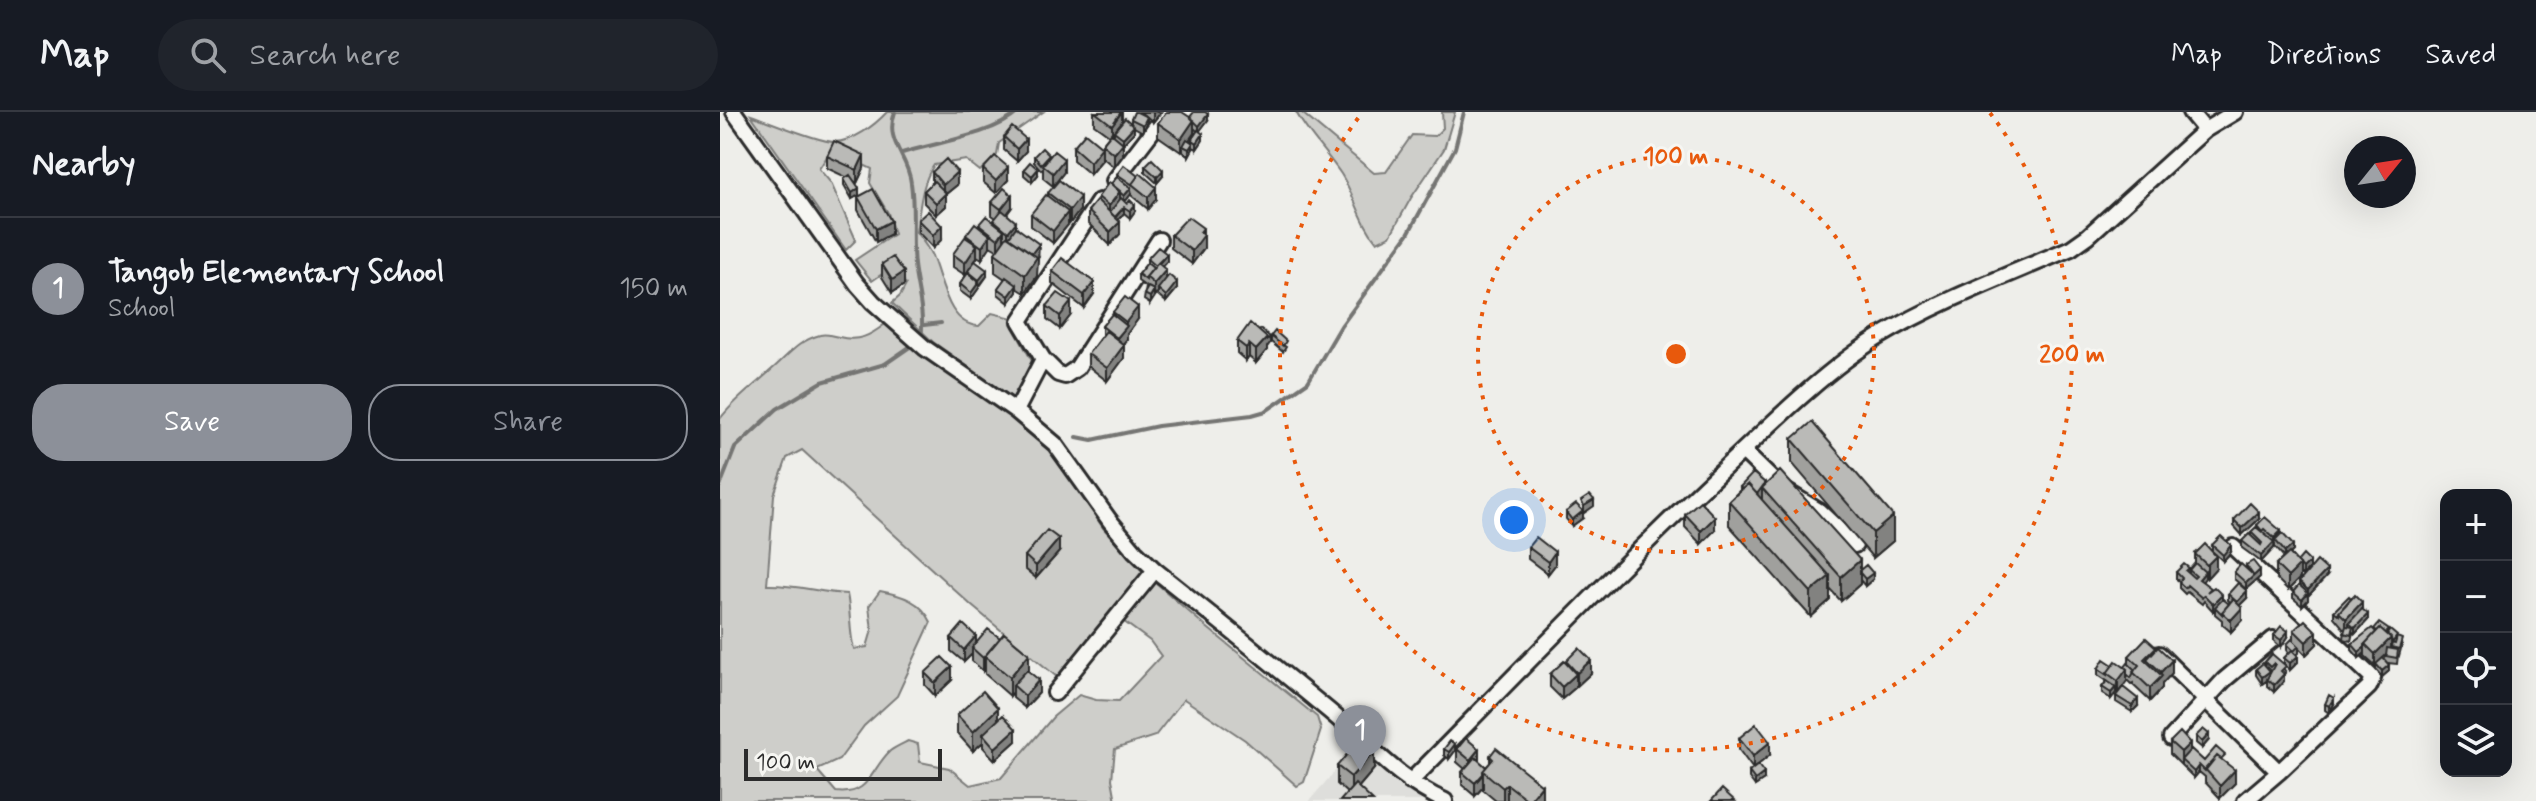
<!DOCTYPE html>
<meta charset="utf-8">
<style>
body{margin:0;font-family:Mynerve,sans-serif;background:#20242c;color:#f1f3f6}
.controls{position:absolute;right:24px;bottom:24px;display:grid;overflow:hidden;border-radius:16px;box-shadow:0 8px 32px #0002}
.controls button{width:72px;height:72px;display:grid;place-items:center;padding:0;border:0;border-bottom:2px solid #363941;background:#171b24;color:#f1f3f6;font:40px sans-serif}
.compass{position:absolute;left:1624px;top:24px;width:72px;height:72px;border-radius:50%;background:#171b24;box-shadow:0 8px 32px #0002;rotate:60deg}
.scale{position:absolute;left:24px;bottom:20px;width:198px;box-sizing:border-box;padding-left:8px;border:4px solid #2b2b2b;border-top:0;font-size:22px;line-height:28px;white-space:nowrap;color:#2b2b2b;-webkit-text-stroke:6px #f6f6f2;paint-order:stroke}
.you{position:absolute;left:794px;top:408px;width:28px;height:28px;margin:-20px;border:6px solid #fff;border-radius:50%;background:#1a73e8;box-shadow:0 0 0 12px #1a73e833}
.badge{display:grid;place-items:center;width:52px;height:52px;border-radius:50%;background:#8c9099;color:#fff;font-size:26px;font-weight:700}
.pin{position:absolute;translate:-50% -66px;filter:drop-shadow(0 2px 4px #0008)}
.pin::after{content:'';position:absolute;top:42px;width:28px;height:24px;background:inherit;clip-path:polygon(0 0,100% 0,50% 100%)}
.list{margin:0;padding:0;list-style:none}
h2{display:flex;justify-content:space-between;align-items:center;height:104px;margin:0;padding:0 32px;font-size:34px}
h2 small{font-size:26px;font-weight:400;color:#9ea1a6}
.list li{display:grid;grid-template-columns:52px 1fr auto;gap:24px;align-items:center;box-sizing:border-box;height:144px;padding:0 32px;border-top:2px solid #363941}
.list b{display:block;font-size:30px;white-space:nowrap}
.list p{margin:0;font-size:26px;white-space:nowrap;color:#9ea1a6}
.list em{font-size:26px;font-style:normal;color:#9ea1a6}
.actions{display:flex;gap:16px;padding:24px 32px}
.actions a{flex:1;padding:18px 0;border:2px solid #8c9099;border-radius:32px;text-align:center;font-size:28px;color:#8c9099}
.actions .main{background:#8c9099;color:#fff}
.icon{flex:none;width:44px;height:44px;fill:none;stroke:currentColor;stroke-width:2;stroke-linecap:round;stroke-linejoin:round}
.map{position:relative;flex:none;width:1816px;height:689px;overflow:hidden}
header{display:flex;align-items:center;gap:48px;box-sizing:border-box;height:112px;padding:0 40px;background:#171b24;border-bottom:2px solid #363941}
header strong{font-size:38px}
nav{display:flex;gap:44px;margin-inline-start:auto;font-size:28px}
.search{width:560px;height:72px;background:#20242c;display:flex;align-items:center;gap:20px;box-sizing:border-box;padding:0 28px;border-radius:44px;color:#9ea1a6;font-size:30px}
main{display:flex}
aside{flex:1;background:#171b24}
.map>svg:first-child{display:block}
</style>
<header>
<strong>Map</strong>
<div class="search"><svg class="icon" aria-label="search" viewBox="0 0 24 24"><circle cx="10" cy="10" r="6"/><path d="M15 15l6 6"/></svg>Search here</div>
<nav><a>Map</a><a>Directions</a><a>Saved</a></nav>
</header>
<main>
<aside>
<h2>Nearby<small></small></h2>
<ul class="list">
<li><span class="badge">1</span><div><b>Tangob Elementary School</b><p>School</p></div><em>150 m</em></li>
</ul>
<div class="actions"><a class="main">Save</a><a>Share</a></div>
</aside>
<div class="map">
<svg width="1816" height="689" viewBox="0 0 1816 689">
<rect width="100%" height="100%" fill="#eeeeea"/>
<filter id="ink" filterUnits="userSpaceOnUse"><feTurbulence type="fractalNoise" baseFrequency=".0125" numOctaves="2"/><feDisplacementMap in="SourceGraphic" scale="16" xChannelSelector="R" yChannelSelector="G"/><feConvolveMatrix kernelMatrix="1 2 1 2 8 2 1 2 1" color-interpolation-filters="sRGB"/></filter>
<g filter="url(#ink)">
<path fill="#dededb" d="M637,634L694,684L702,689H589Z"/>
<path fill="#cececa" stroke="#7c7c7a" stroke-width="2" d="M167,0H323L279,31L277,43L260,59L246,48L214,53C201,71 200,97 196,120C201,127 207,134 211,142C222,164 226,213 259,214L272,201L293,206V215L312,249L293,286L213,230L172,191L180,184L186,173L175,153L152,169L135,148L174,122L168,101L150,71L152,57L115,39L108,43L99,57L111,71L136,128L126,138L31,3C48,9 99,30 114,30C133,30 155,13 167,0Z
M576,0L582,1L654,61L666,60L692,23L715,24L723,16L722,0H735L724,37L691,86L670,124L657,130C640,110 635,84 621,62C607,41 588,23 576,0Z
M165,212L203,243L294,308L334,341L383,416L423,460L337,565L252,494L82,338L67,346L54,383L47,473C75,472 100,481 127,482C131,501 129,519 134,537L147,535L152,518L149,494L160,479C182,483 201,489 211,510L177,584L144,614L119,648L97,658L116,680C150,684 150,658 170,639C175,635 182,632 188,629L198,632L200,650L229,656L250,673L281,666L333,605L359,583L376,588L399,589L441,544L430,529L403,509L435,470L484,513L597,605L601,618L584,670L577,674L525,628L464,587L435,624L395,637L392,667L396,689H0V307C14,288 33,275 50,259C67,245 77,229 100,223C107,221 112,224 119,225C138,230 150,224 165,212Z"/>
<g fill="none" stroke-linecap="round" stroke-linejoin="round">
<path stroke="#757573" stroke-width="4" d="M175,0C164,30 188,43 191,71C195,98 191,126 194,153C197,178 205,202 201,227
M182,41C215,31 274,23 298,0
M204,213L221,211
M357,325L372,328L438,314L532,303L546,299L588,270L621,214L688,122L735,36L744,0
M0,374L15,336L57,297L102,270L165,252L194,232"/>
<g stroke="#2b2b2b" stroke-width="20">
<path id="minor" d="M14,0L137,172L153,190L205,236L296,299L335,332L390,409L415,439L435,458C493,504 551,551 608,598C647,630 678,668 725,689
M1470,0L1485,18
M394,69L447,0
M323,247L338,262L345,264L357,256L439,128
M296,299L323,247L300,209L379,89
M1023,339L1061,376L1099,399L1135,433
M1513,435L1653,566L1649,575L1559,660
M1439,542L1559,660L1525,689
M335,581L435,458
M1451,626L1504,568L1553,527
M690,670C792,567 892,462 998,362C1045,318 1105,258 1159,225C1219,189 1287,164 1351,136L1368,124L1485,18L1515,0"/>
</g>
<use href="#minor" stroke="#f6f6f2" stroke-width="14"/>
</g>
<path fill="#a0a09d" stroke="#2b2b2b" stroke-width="2" fill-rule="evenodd" d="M374,0L402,10L411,11V7L424,3L420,0H441L433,10L427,5V11L423,20L414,15V20L403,32V43L394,55L382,45V32L389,23L374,12Z
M470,5L488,8L479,19L483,28L477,37L473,35L469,44L463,40V36L461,40L438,24V11ZM474,16L477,19L472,27V29L469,28L474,21Z
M284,25L306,39L297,49L284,38Z
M353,35L382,48L370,62L353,48Z
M107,44L144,56L137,71L134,69L139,83L132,87L124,73V67L126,65L107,56Z
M314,44L329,45L344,60L333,74L323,66V56L321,58L314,50Z
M425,54L443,64L437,71L425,60Z
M263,57L288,68L276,81L263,70Z
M304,57L318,63L312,70L304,63Z
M212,60L237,73L226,82V94L216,103L204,91V79L212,71Z
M397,62L436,87L428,97L412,84L411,78V82L405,90L415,99L410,106L404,101L398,108L400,122L390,133L368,111V99L378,89V85L391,72L397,65Z
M328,81L360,98L350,111L348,109V113L333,131L311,114V102L328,85Z
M138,85L171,122L156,130L138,98Z
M272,90L292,95L287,102L319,144L317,146V164L305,181L297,176V180L289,191L278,182V176L285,167L275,160V141L277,138L270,134L262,147L257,144V146L245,163L233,155V142L246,126V123L259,115V112L274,110L276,106L272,103Z
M198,108L222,127L213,136L198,120Z
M483,122L484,136L472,152L451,136V123Z
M427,147L447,149L442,154L446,168L457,177L446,190L438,183V180L430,192L424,188L426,175L418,169V162L427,152Z
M162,152L184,173L172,181L162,165Z
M248,159L267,164L251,187L240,179V172L248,161Z
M332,159L374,182L364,196L332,171Z
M327,194L351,203L340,217L327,207Z
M393,200L418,207L407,222V227L402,232L404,246L387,269L368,254V242L382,223V214L393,202Z
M551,224L566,235L563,240L551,230Z
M517,229L550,231L547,235V238L536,251L529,245L526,249L517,241Z
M1072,327L1173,429L1153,446L1072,351Z
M1045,373L1140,458L1153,467L1145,474L1140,468V472L1121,489L1110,477V488L1091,505L1009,413V389L1020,378V375Z
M846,400L863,406L852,414L846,407Z
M965,402L995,418L981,432L965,415Z
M1539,407L1522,423L1514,414V408Z
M1537,413L1561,422L1573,439L1570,442L1577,450L1590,456L1583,463L1580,461V466L1568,478L1556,466V453L1564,445L1555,435V432L1554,436L1541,450L1522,436V429L1531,423V420L1537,415Z
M1492,433L1511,440L1503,449L1492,439Z
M808,435L835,453L828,462L808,447Z
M339,440L316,466L305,457V444Z
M1475,442L1496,456L1487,466L1485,464L1482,470L1502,488L1509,492L1510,490L1508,488V482L1527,486L1520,493L1522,508L1511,520L1502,512V508L1495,502V497L1493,499L1484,489L1482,492L1467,480L1465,482L1459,476V469L1456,467V460L1469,456V462V458L1475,452Z
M1526,453L1540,465L1526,477L1514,467V460L1526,457Z
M1607,464L1588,484V488L1582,494L1573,486V480L1579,473V470Z
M1642,497L1648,508L1635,522L1633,520L1631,529L1624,527L1625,518L1614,505V499Z
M1574,518L1597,532L1586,543L1579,536V541L1576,543L1578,550L1570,558L1564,552V546L1569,541L1567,538V532L1574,530Z
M1654,518L1669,520L1677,526L1682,533L1679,544L1678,543L1677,552L1667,551L1669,559L1662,565L1656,558V554L1645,544V541L1639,546L1632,538V532Z
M1554,523L1568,525L1561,535L1554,529Z
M231,526L256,531L309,560L319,581L305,596L293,586V580L290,584L265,562V556L263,559L252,549V542L244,550L231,539Z
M1436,537L1452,561L1442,572V576L1430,589L1413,573V571L1411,572L1407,568L1398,581L1396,580L1391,587L1382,581V575L1387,569L1378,563V557L1393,553L1405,555L1409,552V544Z
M1552,542L1566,560L1564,562V569L1554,580L1547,574V568L1542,572L1536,563V557L1545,553V550Z
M846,549L871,561L857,574L856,572V575L842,587L830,575V562L846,552Z
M205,561L232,568L215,584L205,573Z
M1396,584L1418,594L1412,600L1396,590Z
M1605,592H1614L1609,601L1605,598Z
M237,603L278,607L296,629L275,648L263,635V630L253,639L237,621Z
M1476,624L1489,628L1482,636L1476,631Z
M1019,626L1050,643L1033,657L1019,638Z
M1450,630L1470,638L1484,649L1504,650L1515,671L1500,686L1485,670V665L1479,660L1474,666L1450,642Z
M724,637L735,639L729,647L724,643Z
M737,637L759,649L766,655L770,651V644L824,689H776L763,678V675L755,684L742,673V660L745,657L737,650Z
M617,654L654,657L638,676L627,681L617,672Z
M1029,660L1044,668L1035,674L1029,666Z"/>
<path fill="#828280" stroke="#2b2b2b" stroke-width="2" d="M402,0V12L394,19V22L392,25V13Z
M433,0H441L433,10Z
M488,2V8L479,20V14Z
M427,5V11L423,20V13Z
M474,8V21L465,34H463L461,40V27Z
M414,14V20L403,32V26Z
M483,22V28L477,37V31Z
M306,27V39L297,49V37Z
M403,31V43L394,55V42Z
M473,31V37L469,44V37Z
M382,35V48L370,62V50Z
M144,43V56L137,71V58Z
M344,47V60L333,74V61Z
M288,55V68L276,81V69Z
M318,57V63L312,70V64Z
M443,58V64L437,71V65Z
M237,60V73L226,82V94L216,103V91L223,85V73Z
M436,75V87L428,97V85Z
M139,76V83L132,87V81Z
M411,76V82L404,91V84Z
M400,79V92L389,101V94Z
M292,83V95L281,110V97Z
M360,85V98L350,111V98Z
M415,93V99L410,106V99Z
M404,95V101L395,112V106Z
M348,100V113L333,131V119Z
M171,109V122L156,130V117Z
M296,110V122L288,126V120Z
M400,110V122L390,133V120Z
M222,114V127L213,136V123Z
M483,116V125L484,123V136L472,152V139Z
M284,118V131L278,139V127Z
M270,123V135L262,147V135Z
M319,132L317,164L305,181V163L310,143Z
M257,133V146L245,163V151Z
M447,142V149L436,161V155Z
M267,158V164L259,174V168Z
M446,158V170L438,177V180L434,185V172Z
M184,160V173L172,181V168Z
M259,170V176L251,187V181Z
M374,170V182L364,196V183Z
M457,170V177L446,190V184Z
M297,173V180L289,191V184Z
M434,178V185L430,192V185Z
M351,190V203L340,217V204Z
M418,195V207L407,222V227L397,239V226L406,215V210Z
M550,225V231L547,235V238L536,251V238L547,226Z
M529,232V245L526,249V236Z
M404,233V246L387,269V256Z
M1045,371V380L1042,376V388L1033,387Z
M874,388V394L864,401V394Z
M863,399V406L852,414V408Z
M1539,400V407L1522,423V416Z
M1173,404V429L1153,446V421Z
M995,405V418L981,432V419Z
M1561,419V425L1555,428L1554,436L1541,450V444L1554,430V426Z
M339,427V440L316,466V454Z
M1511,433V440L1503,449V443Z
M1573,433V439L1565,446V440Z
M835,440V453L828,462V450Z
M1496,444V456L1487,466V453Z
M1140,448V472L1121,489V465Z
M1590,450V456L1583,463V457Z
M1580,453V466L1568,478V465Z
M1540,458V465L1526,477V471Z
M1607,458V464L1588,484V478Z
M1485,460V466L1479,474V467Z
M1153,461V467L1145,474V467Z
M1110,464V488L1091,505V480Z
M1527,479V486L1517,496V490Z
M1588,481V488L1582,494V488Z
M1502,483V490L1493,499V492Z
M1642,490V503L1629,511V516L1626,520V507Z
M1522,496V508L1511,520V508Z
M1648,502V508L1635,522V516Z
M1568,519V525L1561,535V528Z
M1597,520V532L1586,543V530Z
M256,524V536H252V542L244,550V538Z
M1671,526V538L1655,554V542Z
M1645,535V541L1639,546V540Z
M309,542V561L293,573V580L290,584V565Z
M265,544V556L263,559V546Z
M1578,544V550L1570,558V551Z
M871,548V561L857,574V561Z
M1452,548V561L1442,572V576L1430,589V576L1441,565V560Z
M1669,553V559L1662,565V559Z
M232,555V568L215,584V571Z
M1407,557V569L1398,581V569Z
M1550,559V566L1542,572V565Z
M856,562V575L842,587V575Z
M1564,562V569L1554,580V573Z
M319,568V581L305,596V584Z
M1396,575V581L1391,587V581Z
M1614,586V592L1609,601V594Z
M1418,587V594L1412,600V594Z
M278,596V615L263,622V630L253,639V620Z
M296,617V629L275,648V636Z
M1489,622V628L1482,636V630Z
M1050,630V643L1033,657V644Z
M1470,631V643L1461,648V653V640Z
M735,632V639L729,647V640Z
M759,637V650L750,661V648Z
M654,639V657L631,684V665Z
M1479,653V660L1474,666V660Z
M1515,658V671L1500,686V674Z
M1044,661V668L1035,674V668Z
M763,662V675L755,684V671Z
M787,672V689H783V676Z
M822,673V689H809Z"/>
<path fill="#babab7" stroke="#2b2b2b" stroke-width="2" d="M375,0H401L392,13Z
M414,0H417L427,5L423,13L411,7Z
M446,0H462L474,8L461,27L438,11Z
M474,0H485L488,2L479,14L470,5Z
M405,6L414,14L403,26L394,19Z
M292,15L306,27L297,37L284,25Z
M478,18L483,22L477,31L472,27Z
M365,21L382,35L370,50L353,35Z
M391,21L403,31L394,42L382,32Z
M467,27L473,31L469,37L463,34Z
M114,29L144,43L137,58L107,44Z
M322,36L329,43L321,52L314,44Z
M334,39L344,47L333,61L323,53Z
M275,44L288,55L276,69L263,57Z
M226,47L237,60L223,73L212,60Z
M432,47L443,58L437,65L425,54Z
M310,50L318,57L312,64L304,57Z
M404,53L418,64L412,72L413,73L397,62Z
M420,61L436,75L428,85L412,72Z
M130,63L139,76L132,81L124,67Z
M397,65L411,76L404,84L391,72Z
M339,68L360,85L350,98L328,81Z
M214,69L226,81L216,91L204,79Z
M389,70L400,79L389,94L378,85Z
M284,76L292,83L281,97L272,90Z
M153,77L171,109L156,117L138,85Z
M326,83L348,100L333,119L311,102Z
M401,86L407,92L410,88L415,93L410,99L404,95L395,105L390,100Z
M377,88L400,110L390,120L368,99Z
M282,98L296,110L288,120L274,108Z
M208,99L222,114L213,123L198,108Z
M266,104L284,118L278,127L259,112Z
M468,105L483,116L480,120L484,123L472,139L451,123Z
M255,111L270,123L262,135L246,123Z
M296,115L319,132L312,141L289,125Z
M287,124L317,145L305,163L275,141Z
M245,125L257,133L245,151L233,142Z
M438,135L447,142L435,154L427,147Z
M173,145L184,160L172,168L162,152Z
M342,146L374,170L364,183L332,159Z
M255,149L267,158L259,168L248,159Z
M427,151L433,156L426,165V168L418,162Z
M438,151L446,158L434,172L426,165Z
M248,161L259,170L251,181L240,172Z
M449,163L457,170L446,184L438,177Z
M286,165L297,173L289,184L278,176Z
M428,175L434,178L430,185L424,182Z
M338,181L351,190L340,204L327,194Z
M405,185L418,195L406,210L393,200Z
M392,202L407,214L397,226L382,214Z
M530,211L547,226L536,238L529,232L526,236L517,229Z
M541,217L550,225L547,228V226L539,219Z
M386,219L404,233L387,256L368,242Z
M555,219L566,229L563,234L551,224Z
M1092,310L1173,404L1153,421L1072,327Z
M1060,359L1140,448L1121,465L1042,376Z
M1033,361L1045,371L1037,382L1028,372L1022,377L1020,375Z
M1028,372L1110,464L1091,480L1009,389Z
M870,383L874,388L864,394L861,389Z
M980,389L995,405L981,419L965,402Z
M1530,391L1539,400L1522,416L1514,408Z
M856,392L863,399L852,408L846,400Z
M1545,405L1561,419L1554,426L1544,417L1542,419L1537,413Z
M1536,415L1554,430L1541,444L1522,429L1529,422L1541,433L1542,431L1531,420Z
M327,418L339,427L316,454L305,444Z
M1562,421L1573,433L1565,440L1555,428Z
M1501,424L1511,433L1503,443L1492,433Z
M816,425L835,440L828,450L808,435Z
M1485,432L1496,444L1487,453L1475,442Z
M1569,441L1580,453L1568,465L1556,453Z
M1583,443L1590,450L1583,457L1577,450Z
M1533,449L1540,458L1526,471L1514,460L1521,452L1533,463L1526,453Z
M1597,449L1607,458L1588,478L1579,470Z
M1475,451L1485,460L1479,467L1491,476L1487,480L1494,475L1502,483L1493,492L1484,483L1482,486L1467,473L1465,476L1459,470L1462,466L1456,460L1464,452L1469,456L1466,459L1474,466L1476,464L1469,458Z
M1146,453L1153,461L1145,467L1140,461V458Z
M1518,471L1527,479L1517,490L1508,482Z
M1579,473L1588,481L1582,488L1573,480Z
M1635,483L1642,490L1626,507L1619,500Z
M1629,484L1631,486L1619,500V503L1614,499Z
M1503,487L1509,492L1502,500V502L1495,495Z
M1513,487L1522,496L1511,508L1502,500Z
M1642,497L1648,502L1635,516L1629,511Z
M1585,508L1597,520L1586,530L1574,518Z
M1659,511L1669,518L1666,521L1660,516L1657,519L1654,517Z
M243,512L256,524L244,538L231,526Z
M1561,514L1568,519L1561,528L1554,523Z
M1626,514L1633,515L1631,523L1624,521Z
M1652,516L1656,520L1645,532V535L1639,540L1632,532Z
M1660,516L1671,526L1655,542L1645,532Z
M268,517L280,526L263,546L252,536Z
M1670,518L1677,524L1672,531L1671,526L1667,522Z
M284,521L309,542L290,565L265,544Z
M1677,525L1682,527L1679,537L1671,535L1672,531L1675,532Z
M1426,526L1436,535L1424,547L1442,564L1430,576L1413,560L1419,553L1409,544Z
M1572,527L1579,534L1574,539L1567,532Z
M1438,535L1452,548L1441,560L1427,547Z
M859,536L871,548L857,561L846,549Z
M1667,536L1678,538L1677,546L1666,544Z
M1572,538L1578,544L1570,551L1564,546Z
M1552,542L1566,554L1561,559L1564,562L1554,573L1547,567L1555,552L1554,551L1550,555L1545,550Z
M222,545L232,555L215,571L205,561Z
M1663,546L1669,553L1662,559L1656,552Z
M1384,547L1393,553L1387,561V563L1378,557Z
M844,549L856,562L842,575L830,562Z
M1396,549L1407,557L1398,569L1387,561Z
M1408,551L1415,558L1411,566L1407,562V557L1405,555Z
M1543,551L1550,559L1542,565L1536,557Z
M307,558L319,568L305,584L293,573Z
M1387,569L1396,575L1391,581L1382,575Z
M1403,575L1418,587L1412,594L1396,584Z
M263,579L278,596L253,620L237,603Z
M1609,583L1614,586L1609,594L1605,592Z
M283,603L296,617L275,636L263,622Z
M1036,612L1050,630L1033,644L1019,626Z
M1483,617L1489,622L1482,630L1476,624Z
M1460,620L1470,631L1461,640L1450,630Z
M746,626L759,637L750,648L737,637Z
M640,627L654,639L631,665L617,654Z
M730,629L735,632L729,640L724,637Z
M1496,635L1505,643L1501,647L1497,644L1485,659L1479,653L1474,660L1461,648L1471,637L1484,649Z
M776,636L822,673L809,689L787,672L783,676L763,659L773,647L770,644Z
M1497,644L1515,658L1500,674L1485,657Z
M755,645L766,655L763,659V662L755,671L742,660Z
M1038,653L1044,661L1035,668L1029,660Z
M635,672L653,689H620Z
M1002,677L1015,689H991Z"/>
</g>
<g fill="none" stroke="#e8590c" stroke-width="4" stroke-dasharray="4 8">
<circle cx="956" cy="242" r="198"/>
<path d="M1270 1A396 396 0 1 1 642 1"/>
</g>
<circle cx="956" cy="242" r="12" fill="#e8590c" stroke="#f6f6f2" stroke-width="4"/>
<g font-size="24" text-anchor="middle" font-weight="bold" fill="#e8590c" stroke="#f6f6f2" stroke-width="6" stroke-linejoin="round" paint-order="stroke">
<text x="956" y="52">100 m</text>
<text x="1352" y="250">200 m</text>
</g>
</svg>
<div class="controls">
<button>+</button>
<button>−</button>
<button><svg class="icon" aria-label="locate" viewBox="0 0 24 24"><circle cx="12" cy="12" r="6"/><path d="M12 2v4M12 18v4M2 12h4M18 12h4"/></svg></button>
<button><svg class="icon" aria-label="layers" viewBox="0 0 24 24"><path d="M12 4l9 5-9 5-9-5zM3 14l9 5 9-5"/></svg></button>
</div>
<svg class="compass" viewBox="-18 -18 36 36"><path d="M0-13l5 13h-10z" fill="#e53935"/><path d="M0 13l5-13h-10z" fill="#9ea1a6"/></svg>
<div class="scale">100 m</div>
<div class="you"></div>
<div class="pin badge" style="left:640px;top:659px">1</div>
</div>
</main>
